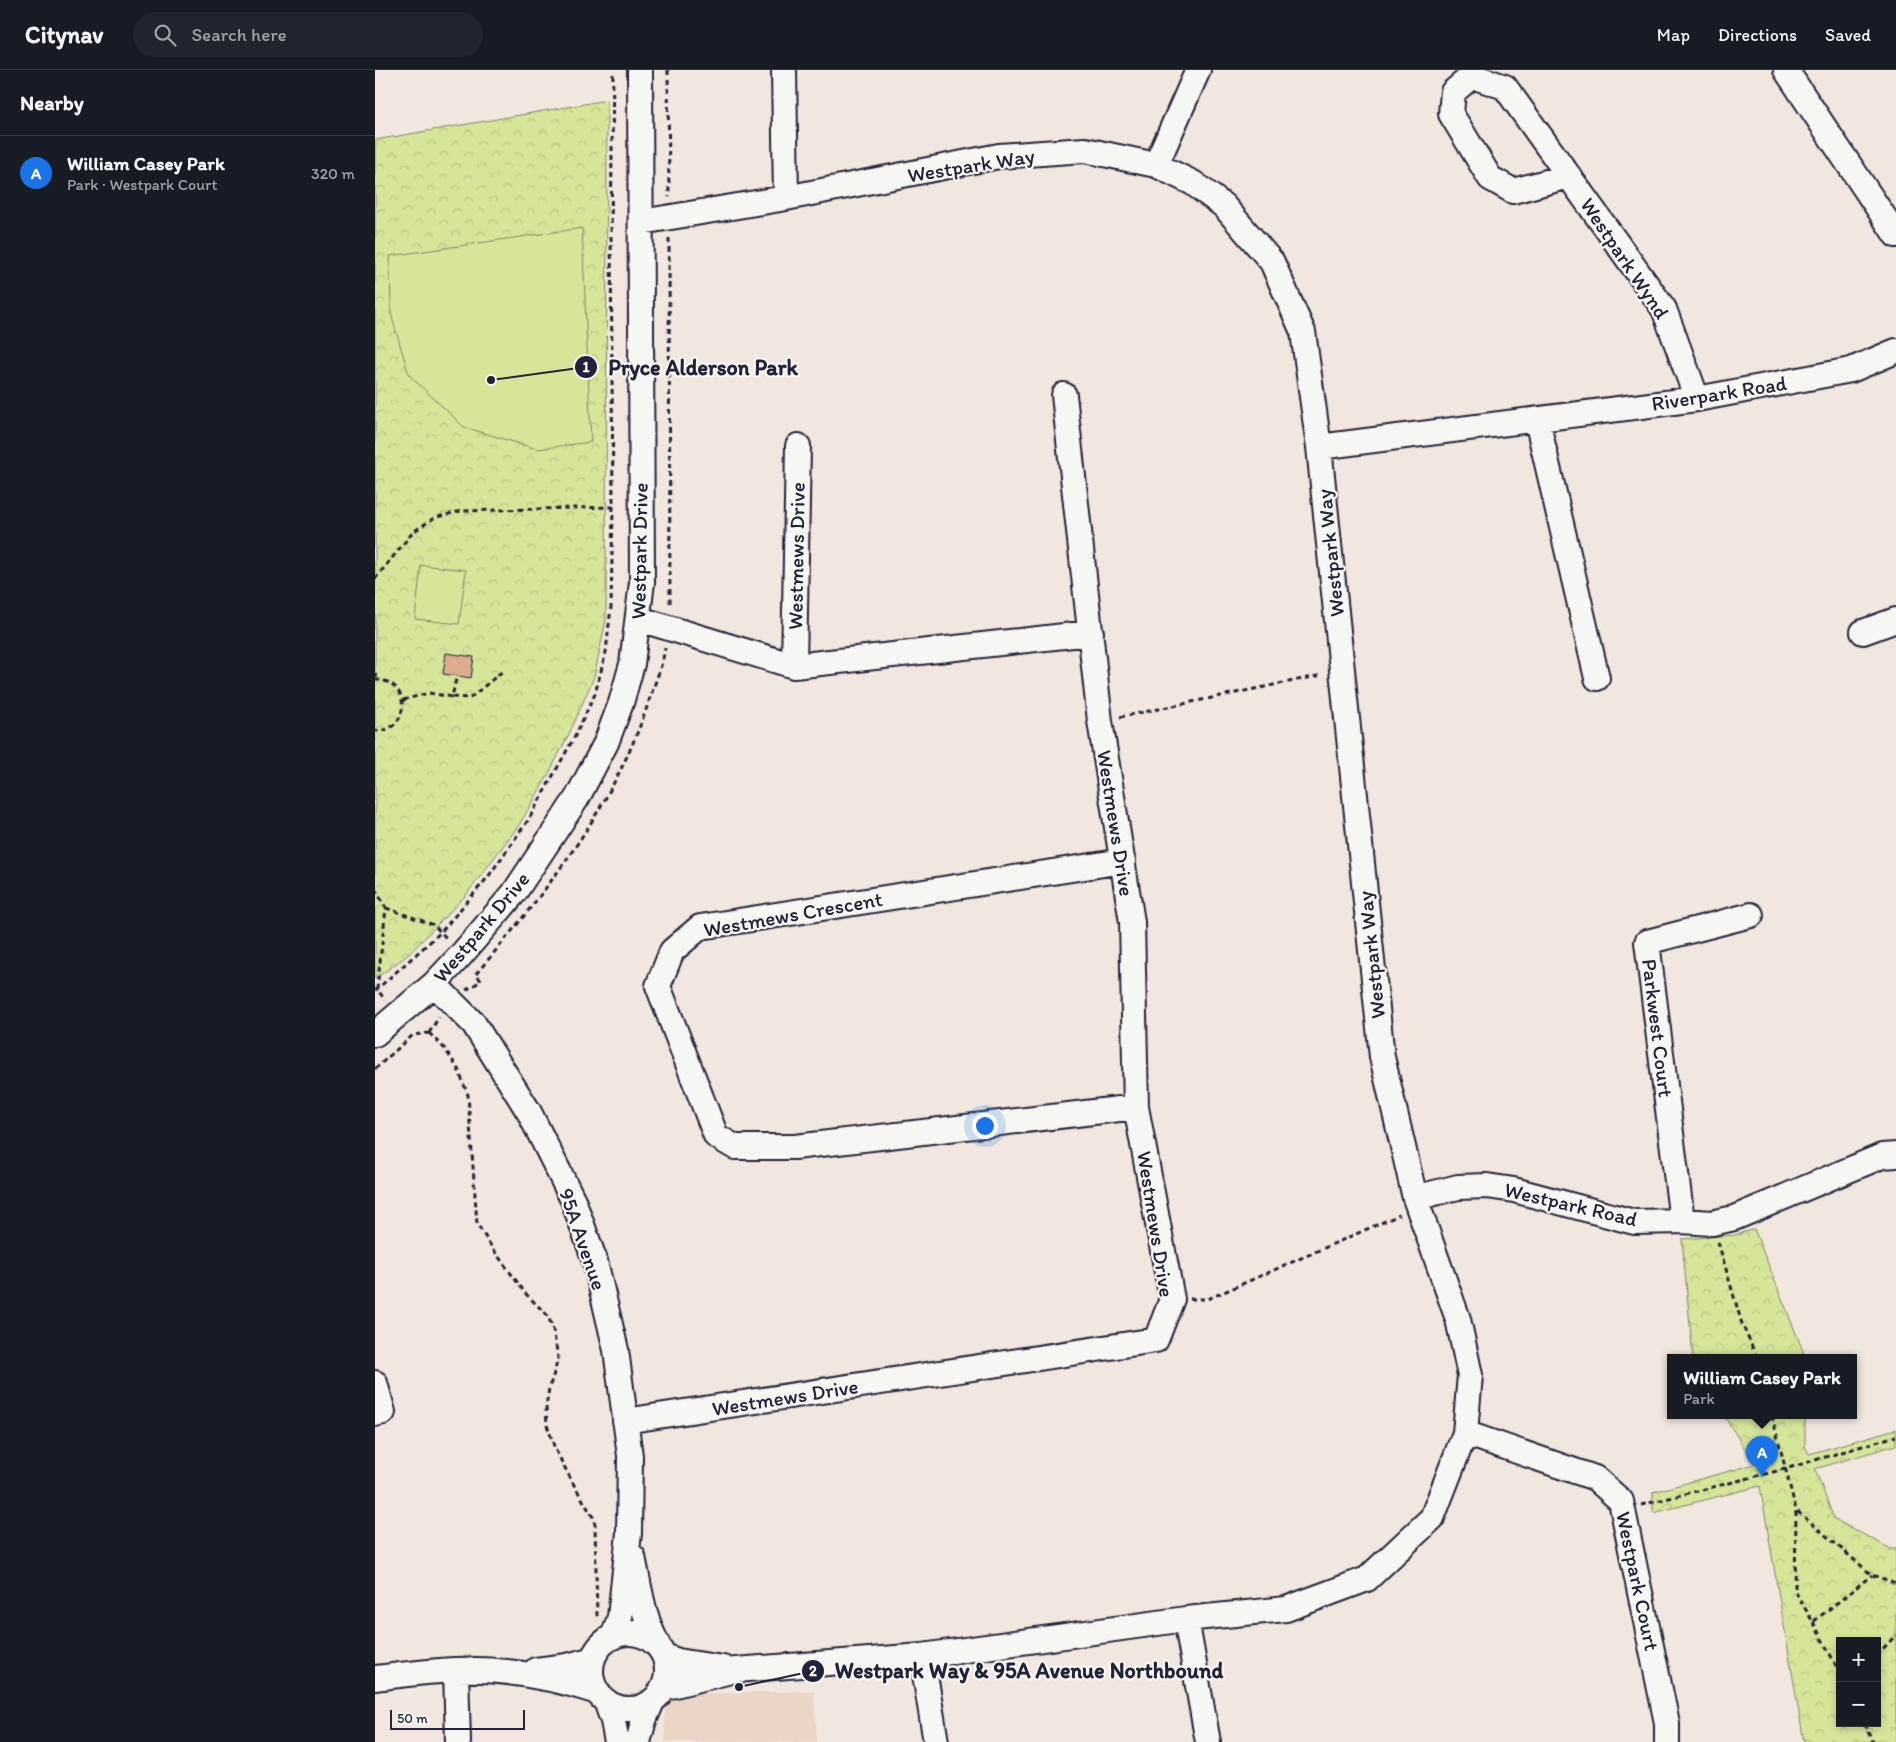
<!DOCTYPE html>
<meta charset="utf-8">
<style>
body{margin:0;font-family:Itim,sans-serif;background:#20242c;color:#f1f3f6}
.controls{position:absolute;right:15px;bottom:15px;display:grid;overflow:hidden;border-radius:0px;box-shadow:0 2px 8px #0003}
.controls button{width:45px;height:45px;display:grid;place-items:center;padding:0;border:0;border-bottom:1px solid #363941;background:#171b24;color:#f1f3f6;font:25px sans-serif}
.scale{position:absolute;left:15px;bottom:12px;width:135px;box-sizing:border-box;padding-left:5px;border:2px solid #22223b;border-top:0;font-size:14px;line-height:18px;white-space:nowrap;color:#22223b;-webkit-text-stroke:4px #f6f6f2;paint-order:stroke}
.you{position:absolute;left:609px;top:1055px;width:18px;height:18px;margin:-12px;border:4px solid #fff;border-radius:50%;background:#1a73e8;box-shadow:0 0 0 8px #1a73e833}
.badge{display:grid;place-items:center;width:32px;height:32px;border-radius:50%;background:#1a73e8;color:#fff;font-size:16px;font-weight:700}
.pin{position:absolute;translate:-50% -41px;filter:drop-shadow(0 1px 2px #0008)}
.pin::after{content:'';position:absolute;top:26px;width:18px;height:15px;background:inherit;clip-path:polygon(0 0,100% 0,50% 100%)}
.popup{position:absolute;left:1292px;top:1284px;width:190px;height:65px;box-sizing:border-box;display:grid;place-content:center;border-radius:0px;background:#171b24;filter:drop-shadow(0 1px 4px #0005);font-size:16px;white-space:nowrap;color:#9ea1a6}
.popup b{font-size:19px;color:#f1f3f6}
.popup::after{content:'';position:absolute;left:50%;top:100%;margin-left:-10px;border:10px solid transparent;border-top-color:#171b24}
.list{margin:0;padding:0;list-style:none}
h2{display:flex;justify-content:space-between;align-items:center;height:65px;margin:0;padding:0 20px;font-size:21px}
h2 small{font-size:16px;font-weight:400;color:#9ea1a6}
.list li{display:grid;grid-template-columns:32px 1fr auto;gap:15px;align-items:center;box-sizing:border-box;height:75px;padding:0 20px;border-top:1px solid #363941}
.list b{display:block;font-size:19px;white-space:nowrap}
.list p{margin:0;font-size:16px;white-space:nowrap;color:#9ea1a6}
.list em{font-size:16px;font-style:normal;color:#9ea1a6}
.icon{flex:none;width:28px;height:28px;fill:none;stroke:currentColor;stroke-width:2;stroke-linecap:round;stroke-linejoin:round}
.map{position:relative;flex:none;width:1521px;height:1672px;overflow:hidden}
header{display:flex;align-items:center;gap:30px;box-sizing:border-box;height:70px;padding:0 25px;background:#171b24;border-bottom:1px solid #363941}
header strong{font-size:24px}
nav{display:flex;gap:28px;margin-inline-start:auto;font-size:18px}
.search{width:350px;height:45px;background:#20242c;display:flex;align-items:center;gap:12px;box-sizing:border-box;padding:0 18px;border-radius:28px;color:#9ea1a6;font-size:19px}
main{display:flex}
aside{flex:1;background:#171b24}
.map>svg:first-child{display:block}
</style>
<header>
<strong>Citynav</strong>
<div class="search"><svg class="icon" aria-label="search" viewBox="0 0 24 24"><circle cx="10" cy="10" r="6"/><path d="M15 15l6 6"/></svg>Search here</div>
<nav><a>Map</a><a>Directions</a><a>Saved</a></nav>
</header>
<main>
<aside>
<h2>Nearby<small></small></h2>
<ul class="list">
<li><span class="badge">A</span><div><b>William Casey Park</b><p>Park · Westpark Court</p></div><em>320 m</em></li>
</ul>
</aside>
<div class="map">
<svg width="1521" height="1672" viewBox="0 0 1521 1672">
<defs>
<pattern id="park-crowns" width="20" height="18" patternUnits="userSpaceOnUse" patternTransform="scale(1.25)"><rect width="20" height="18" fill="#d5e699"/><path d="M2 6a3 3 0 1 1 6 0M12 15a3 3 0 1 1 6 0" fill="none" stroke="#b7c585"/></pattern>
</defs>
<rect width="100%" height="100%" fill="#f1e7de"/>
<filter id="ink" filterUnits="userSpaceOnUse"><feTurbulence type="fractalNoise" baseFrequency=".02" numOctaves="2"/><feDisplacementMap in="SourceGraphic" scale="10" xChannelSelector="R" yChannelSelector="G"/><feConvolveMatrix kernelMatrix="1 2 1 2 8 2 1 2 1" color-interpolation-filters="sRGB"/></filter>
<g filter="url(#ink)">
<path fill="#ead5c6" d="M439,1621L442,1672H290V1632L303,1624Z"/>
<path fill="url(#park-crowns)" stroke="#7c846a" fill-rule="evenodd" d="M232,30L231,550L219,607L195,662L171,709L144,755L91,825L34,884L0,909V70Z
M1379,1159L1428,1281V1288H1318L1307,1169L1360,1165Z
M1349,1346H1430V1376L1434,1384L1521,1359V1375L1440,1399L1459,1449L1516,1479H1521V1672H1429L1385,1416L1278,1443V1422L1380,1394ZM1465,1571H1502V1653H1465Z"/>
<path fill="#d5e699" stroke="#7c846a" d="M207,158L216,372L162,379L89,357L34,305L16,244L15,186Z
M46,495L91,500L84,554L40,549Z"/>
<path fill="#dbac8d" stroke="#22223b" d="M71,583L99,587L96,608L68,604Z"/>
<g fill="none" stroke-linecap="round" stroke-linejoin="round">
<g stroke="#22223b" stroke-width="28">
<path id="minor" d="M409,0L411,128
M1411,0L1521,165
M781,95L823,0
M1194,106L1138,121L1115,108L1076,44L1078,22L1097,6L1130,17L1289,239L1322,329
M266,152L411,128L624,86L710,80L781,95L818,113L849,136L897,192L928,262L944,377L1007,987L1040,1128L1083,1249L1095,1305L1090,1363L1057,1448L992,1509L911,1539L811,1549L547,1586L360,1600L288,1618
M1162,350L1222,608
M944,377L1322,329L1476,300L1521,281
M264,549L419,596L716,563
M1488,562L1521,550
M419,596L423,376
M748,791L325,857L297,881L283,916L341,1066L360,1077H420L761,1037
M59,914L99,954L154,1042L198,1130L220,1191L241,1280L255,1386L254,1463L245,1547L238,1567
M0,964L59,914L87,884L139,823L202,728L231,673L246,633L257,594L267,512L265,0
M1040,1128L1083,1117L1112,1116L1139,1120L1259,1152L1307,1151L1337,1153L1359,1148L1507,1086L1521,1085
M1307,1151L1272,872L1376,845
M0,1313L8,1342L0,1344
M250,1351L781,1270L797,1229L761,1037L757,852L725,651L689,325
M1090,1363L1220,1408L1246,1431L1292,1653V1672
M258,1487C265,1520 268,1549 285,1579
M811,1549L833,1672
M216 1601a38 38 0 1 1 76 0a38 38 0 1 1-76 0Z
M289,1586L303,1591L348,1598
M547,1586L561,1672
M81,1600L83,1672
M161,1600L192,1596L218,1589
M0,1608C26,1605 53,1601 80,1600C128,1598 177,1607 223,1622
M231,1631L238,1651L242,1672
M263,1672L269,1650L277,1632"/>
</g>
<path stroke="#22223b" stroke-width="3" stroke-dasharray="5 4" stroke-linecap="butt" d="M293,0L294,127
M294,168L295,537
M0,509L38,462L59,448L86,441L238,437
M0,603L3,610
M0,610C36,608 37,662 0,661
M77,627L95,628L129,600
M28,630L54,623L77,627L81,609
M745,647L947,605
M0,819L11,838L2,919L10,930
M11,838L59,855L73,870
M101,904C174,818 241,734 276,625C281,610 288,593 290,578
M91,920L106,911L101,903
M0,921L66,862L113,807L154,749L201,664L220,624L231,582L236,537L238,437L236,164L238,0
M54,963L70,979L76,988L83,999L93,1025L102,1154L118,1179L151,1224L173,1246L178,1259L183,1287L180,1300L174,1318L171,1337L172,1355L180,1379L199,1415L218,1447L220,1454L222,1547
M54,963L64,947
M0,999L38,965L54,963
M1343,1172L1367,1254L1382,1288
M815,1229H833L1024,1145
M1397,1346L1421,1440L1497,1505L1521,1513
M1266,1435L1410,1399L1521,1366
M1421,1441L1420,1521L1438,1552L1497,1505
M1438,1552L1465,1603
M1502,1585L1521,1565
M1489,1653L1498,1672"/>
<use href="#minor" stroke="#f6f6f2" stroke-width="24"/>
</g>
</g>
<g text-anchor="middle" dominant-baseline="central" stroke-width="4.5" stroke-linejoin="round" paint-order="stroke">
<g font-size="21" fill="#22223b" stroke="#f6f6f2">
<text transform="translate(596 95) rotate(-9)">Westpark Way</text>
<text transform="translate(1250 188) rotate(56)">Westpark Wynd</text>
<text transform="translate(1344 323) rotate(-9)">Riverpark Road</text>
<text transform="translate(264 481) rotate(-89)">Westpark Drive</text>
<text transform="translate(955 483) rotate(-96)">Westpark Way</text>
<text transform="translate(421 486) rotate(-89)">Westmews Drive</text>
<text transform="translate(741 753) rotate(81)">Westmews Drive</text>
<text transform="translate(418 844) rotate(-10)">Westmews Crescent</text>
<text transform="translate(106 857) rotate(-50)">Westpark Drive</text>
<text transform="translate(996 885) rotate(-96)">Westpark Way</text>
<text transform="translate(1283 958) rotate(83)">Parkwest Court</text>
<text transform="translate(1196 1134) rotate(13)">Westpark Road</text>
<text transform="translate(781 1154) rotate(81)">Westmews Drive</text>
<text transform="translate(208 1169) rotate(71)">95A Avenue</text>
<text transform="translate(410 1327) rotate(-9)">Westmews Drive</text>
<text transform="translate(1263 1511) rotate(78)">Westpark Court</text>
</g>
</g>
<path fill="none" stroke="#22223b" stroke-width="2" d="M116 310L211 297M364 1617L438 1601"/>
<g fill="#22223b" stroke="#f6f6f2" stroke-width="2">
<circle cx="116" cy="310" r="5"/>
<circle cx="364" cy="1617" r="5"/>
<circle cx="211" cy="297" r="12"/>
<circle cx="438" cy="1601" r="12"/>
</g>
<g font-size="15" text-anchor="middle" font-weight="bold" fill="#fff">
<text x="211" y="302">1</text>
<text x="438" y="1606">2</text>
</g>
<g font-size="22" text-anchor="middle" font-weight="bold" fill="#22223b" stroke="#f6f6f2" stroke-width="4.5" stroke-linejoin="round" paint-order="stroke">
<text x="328" y="305">Pryce Alderson Park</text>
<text x="654" y="1608">Westpark Way &amp; 95A Avenue Northbound</text>
</g>
</svg>
<div class="controls">
<button>+</button>
<button>−</button>
</div>
<div class="scale">50 m</div>
<div class="you"></div>
<div class="pin badge" style="left:1387px;top:1407px">A</div>
<div class="popup"><b>William Casey Park</b>Park</div>
</div>
</main>
